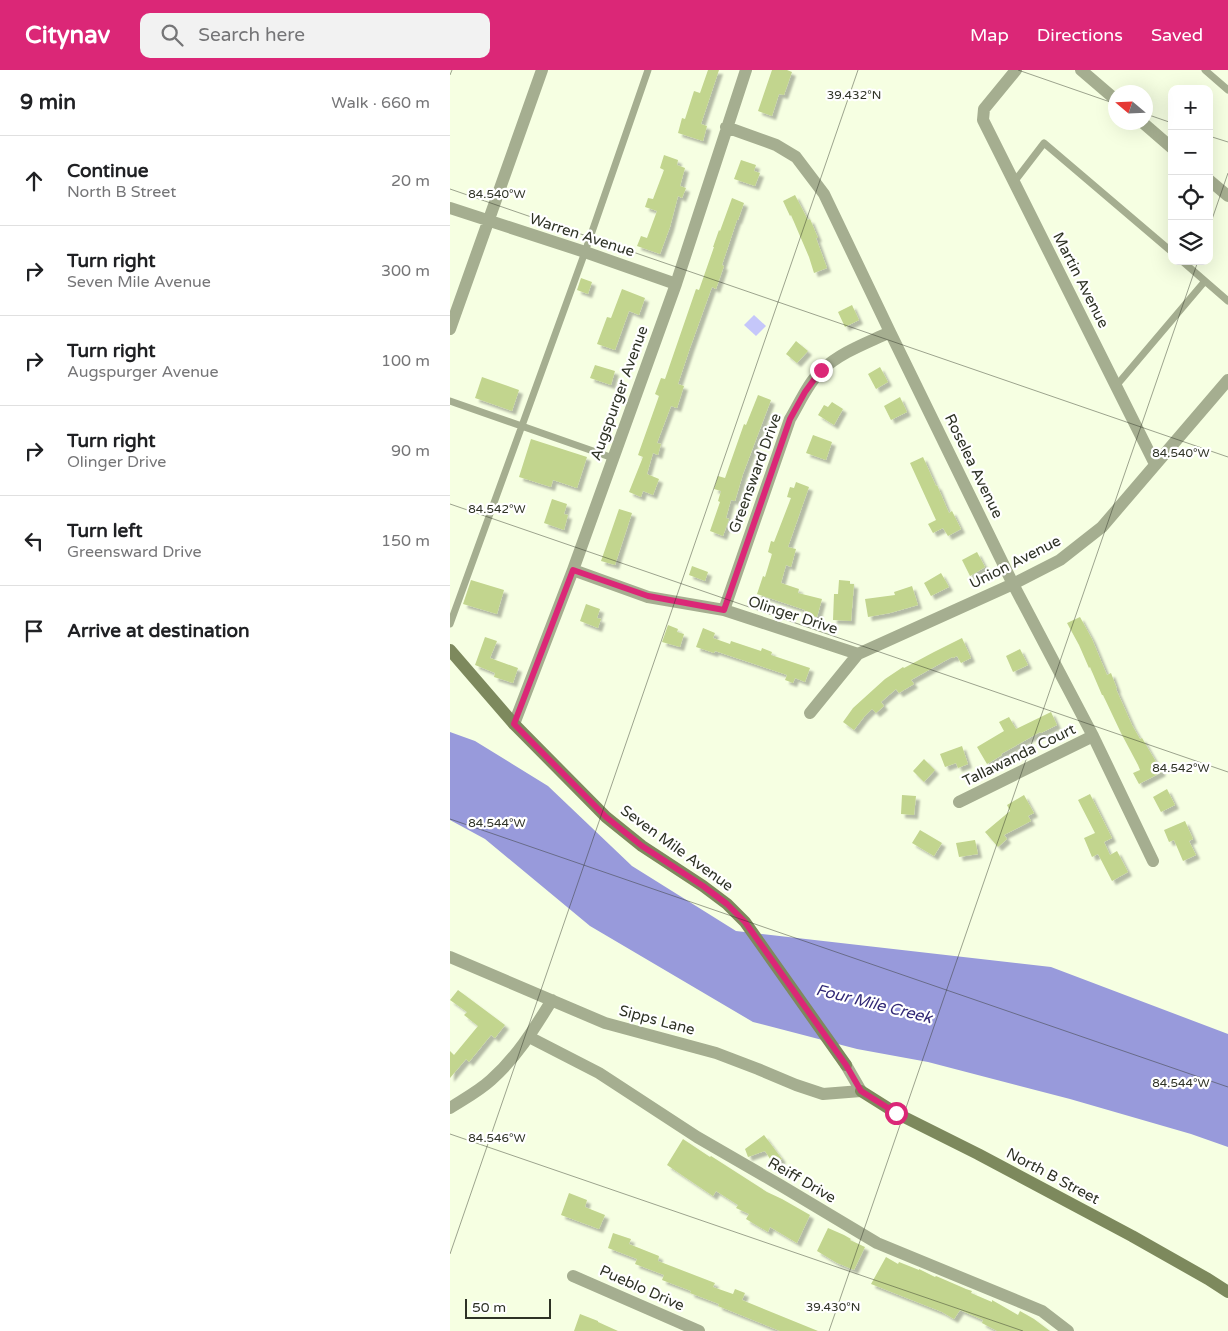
<!DOCTYPE html>
<meta charset="utf-8">
<style>
body{margin:0;font-family:"Varela Round",sans-serif;background:#f2f2f2;color:#202124}
.controls{position:absolute;right:15px;top:15px;display:grid;overflow:hidden;border-radius:10px;box-shadow:0 5px 20px #0002}
.controls button{width:45px;height:45px;display:grid;place-items:center;padding:0;border:0;border-bottom:1px solid #e0e0e0;background:#fff;color:#202124;font:25px sans-serif}
.compass{position:absolute;left:658px;top:15px;width:45px;height:45px;border-radius:50%;background:#fff;box-shadow:0 5px 20px #0002;rotate:289deg}
.scale{position:absolute;left:15px;bottom:12px;width:86px;box-sizing:border-box;padding-left:5px;border:2px solid #2e3225;border-top:0;font-size:14px;line-height:18px;white-space:nowrap;color:#2e3225;-webkit-text-stroke:4px #fff;paint-order:stroke}
.stop{position:absolute;width:15px;height:15px;margin:-11px;border:4px solid #db2777;border-radius:50%;background:#fff}
.stop.end{background:#db2777;border-color:#fff;box-shadow:0 1px 5px #0008}
.list{margin:0;padding:0;list-style:none}
h2{display:flex;justify-content:space-between;align-items:center;height:65px;margin:0;padding:0 20px;font-size:21px}
h2 small{font-size:16px;font-weight:400;color:#757577}
.list li{display:grid;grid-template-columns:32px 1fr auto;gap:15px;align-items:center;box-sizing:border-box;height:90px;padding:0 20px;border-top:1px solid #e0e0e0}
.list b{display:block;font-size:19px;white-space:nowrap}
.list p{margin:0;font-size:16px;white-space:nowrap;color:#757577}
.list em{font-size:16px;font-style:normal;color:#757577}
.icon{flex:none;width:28px;height:28px;fill:none;stroke:currentColor;stroke-width:2;stroke-linecap:round;stroke-linejoin:round}
.map{position:relative;flex:none;width:778px;height:1261px;overflow:hidden}
header{display:flex;align-items:center;gap:30px;box-sizing:border-box;height:70px;padding:0 25px;background:#db2777;color:#fff}
header strong{font-size:24px}
nav{display:flex;gap:28px;margin-inline-start:auto;font-size:18px}
.search{width:350px;height:45px;background:#f2f2f2;display:flex;align-items:center;gap:12px;box-sizing:border-box;padding:0 18px;border-radius:10px;color:#757577;font-size:19px}
main{display:flex}
aside{flex:1;background:#fff}
.map>svg:first-child{display:block}
</style>
<header>
<strong>Citynav</strong>
<div class="search"><svg class="icon" aria-label="search" viewBox="0 0 24 24"><circle cx="10" cy="10" r="6"/><path d="M15 15l6 6"/></svg>Search here</div>
<nav><a>Map</a><a>Directions</a><a>Saved</a></nav>
</header>
<main>
<aside>
<h2>9 min<small>Walk · 660 m</small></h2>
<ul class="list">
<li><svg class="icon" aria-label="ahead" viewBox="0 0 24 24"><path d="M12 20V5M6 11l6-6 6 6"/></svg><div><b>Continue</b><p>North B Street</p></div><em>20 m</em></li>
<li><svg class="icon" aria-label="right" viewBox="0 0 24 24"><path d="M7 20v-9h11M14 6l5 5-5 5"/></svg><div><b>Turn right</b><p>Seven Mile Avenue</p></div><em>300 m</em></li>
<li><svg class="icon" aria-label="right" viewBox="0 0 24 24"><path d="M7 20v-9h11M14 6l5 5-5 5"/></svg><div><b>Turn right</b><p>Augspurger Avenue</p></div><em>100 m</em></li>
<li><svg class="icon" aria-label="right" viewBox="0 0 24 24"><path d="M7 20v-9h11M14 6l5 5-5 5"/></svg><div><b>Turn right</b><p>Olinger Drive</p></div><em>90 m</em></li>
<li><svg class="icon" aria-label="left" viewBox="0 0 24 24"><path d="M17 20v-9H6M10 6l-5 5 5 5"/></svg><div><b>Turn left</b><p>Greensward Drive</p></div><em>150 m</em></li>
<li><svg class="icon" aria-label="arrive" viewBox="0 0 24 24"><path d="M6 21V4h12l-3 4 3 4H6"/></svg><div><b>Arrive at destination</b></div></li>
</ul>
</aside>
<div class="map">
<svg width="778" height="1261" viewBox="0 0 778 1261">
<defs>
<filter id="shadow"><feDropShadow dx="4" dy="4" stdDeviation="1" flood-color="#0004"/></filter>
</defs>
<rect width="100%" height="100%" fill="#f6ffe2"/>
<path fill="#c5c7fa" d="M304,245L316,256L306,266L294,255Z"/>
<path fill="#989adb" d="M0,662L25,671L98,716L182,796L286,861L601,897L778,964V1077L741,1064L620,1029L478,992L407,979L303,952L140,856L35,769L0,750Z"/>
<path fill="#c2d58e" filter="url(#shadow)" d="M258,0H269L251,54L257,56L253,71L228,63L232,48L235,49L244,21L250,23Z
M322,0H337L342,2L334,25L329,24L322,46L308,41Z
M214,85L228,90L227,95L235,98L230,116L236,118L232,128L228,126L220,157L210,184L187,176L191,166L197,168L207,141L195,137L198,128L203,129L214,100L210,98Z
M291,90L306,95L304,101L310,103L305,116L284,109Z
M345,125L358,150L360,149L368,168H366L377,198L364,203L359,187L341,145L340,146L333,131Z
M282,128L294,133L288,150H287L272,195L274,196L266,219L262,217L240,278L228,314L234,316L227,338L221,336L207,373L211,374L208,385L203,383L197,404L209,409L203,425L193,421L191,427L179,422L193,387L188,385L209,326L205,324L211,308L215,309L246,219L249,220L264,177H263L269,160L270,161Z
M131,208L142,212L138,224L127,220Z
M172,219L195,228L189,245L179,241L165,280L147,274L157,247L161,248Z
M402,235L409,250L395,257L388,242Z
M346,271L358,281L347,293L336,284Z
M145,295L165,301L161,315L140,308Z
M430,297L438,312L426,319L418,304Z
M32,307L69,320L62,341L25,328Z
M308,325L321,330L293,404L285,431L281,430L276,448L279,449L273,466L260,461L270,432L268,431L271,421L264,419L268,406L275,408L294,354L296,355Z
M450,327L457,342L441,350L434,336Z
M382,332L393,339L384,355L368,345L374,335L378,337Z
M363,365L382,372L376,390L356,383Z
M81,369L137,387L127,418L103,410L101,417L69,407Z
M473,387L486,416L487,415L499,443L502,441L511,459L498,466L493,458L483,463L478,454L486,450L460,393Z
M346,412L359,417L338,477L346,479L341,497L336,495L331,513L349,519L348,523L372,529L367,547L354,544L355,540L307,524L313,506L315,507L322,484L318,482L321,471L324,472L341,428L337,427L340,417L344,418Z
M102,429L117,434L114,444L118,445L114,460L94,453Z
M169,439L182,443L165,495L151,491Z
M527,482L535,497L520,506L512,490Z
M242,496L258,502L255,511L239,505Z
M491,503L499,517L481,526L474,513Z
M21,510L54,520L47,544L13,534Z
M389,510L400,511V514H404L401,551L383,550L384,524H388Z
M462,516L468,535L440,543L418,547L415,529L445,525L444,522Z
M136,534L150,539L147,548L151,549L148,558L130,551Z
M630,547L642,569L657,605L661,603L667,619H666L682,655L690,669L692,668L712,702L689,714L683,703L690,700L688,695L671,663L653,625H652L640,597L639,598L629,575L617,553Z
M218,555L228,559L227,562L234,564L230,577L212,572Z
M253,558L265,563L263,568L280,574L281,571L311,581L312,578L322,582L321,585L360,598L355,612L345,608L343,613L335,610L337,605L265,581L264,583L246,577Z
M35,567L47,571L40,588L68,598L63,613L44,607L45,603L25,595Z
M512,568L521,588L511,593L507,586L503,588L502,587L461,610L464,614L449,623L446,619L431,632L434,636L426,643L422,639L414,647L404,660L393,652L403,638L435,609L453,597L454,598L484,582Z
M570,579L578,595L563,602L556,586Z
M601,642L607,655L591,663L590,662L551,684L552,685L537,694L527,677L554,661L549,652L559,647L566,659Z
M512,676L518,694L508,698L506,693L495,697L490,684Z
M474,689L485,700L474,712L463,701Z
M717,719L725,735L711,742L703,727Z
M640,724L662,768L654,772L660,785L667,781L678,802L662,811L648,784L642,787L634,768L645,763L628,730Z
M452,725L466,726L464,745L451,744Z
M574,725L584,743L578,746L581,751L554,765L557,769L548,777L535,762L560,741L557,735Z
M735,751L743,769L739,771L746,785L733,791L724,770L719,772L714,760Z
M470,760L492,773L484,786L462,773Z
M525,770L528,784L509,787L506,773Z
M8,920L55,955L45,968L41,965L19,992L16,989L0,1008V981L4,985L28,956L14,945L17,942L0,930Z
M314,1065L332,1089L324,1095L315,1081L298,1087L295,1079Z
M233,1069L260,1087L261,1086L317,1122L332,1129L360,1145L347,1173L320,1157L318,1162L296,1149L299,1144L286,1138L288,1135L266,1121L263,1126L217,1095Z
M119,1123L137,1130L135,1137L155,1145L149,1159L111,1145Z
M378,1158L394,1165L401,1169L400,1170L415,1177L404,1200L387,1193L367,1181Z
M163,1163L181,1169L179,1174L209,1186L208,1191L265,1213L263,1217L283,1224L285,1219L295,1223L292,1230L368,1261H330L268,1236L269,1234L240,1223L241,1221L212,1210L214,1205L185,1194L187,1189L158,1178Z
M436,1187L448,1194L449,1192L469,1200V1199L485,1207L486,1206L516,1219L522,1221L521,1223L542,1232V1230L568,1245L570,1241L584,1249L600,1261H547L532,1253L533,1250L510,1240L504,1249L492,1242L421,1214Z
M130,1244L148,1251V1252L168,1261H124Z"/>
<g fill="none" stroke-linecap="round" stroke-linejoin="round">
<path stroke="#a5ae90" stroke-width="7" d="M755,0L778,20
M564,112L594,73L722,182
M732,191L778,231
M666,316L755,211
M0,331L163,388
M0,554L135,182L198,0"/>
<path stroke="#a5ae90" stroke-width="12" d="M566,0L534,39L533,50L705,394
M631,0L666,30
M692,52L722,78
M276,57L326,75L346,87L374,124L440,262L563,514L643,666L703,791
M759,110L778,126
M0,138L135,182L226,214
M0,259L92,0
M123,500L198,527L274,540L408,584
M274,540L340,349C349,334 359,311 372,300C391,282 417,273 440,262
M360,643L408,584L563,514L610,490L652,457L778,310
M64,654L123,500L226,214L296,0
M509,732L643,666
M0,887L155,953L266,983L308,999L346,1015L373,1024L411,1021
M79,967L149,1003L247,1067L330,1115L427,1173L592,1241L618,1261
M0,1038C14,1029 29,1021 41,1010C67,987 84,959 102,930
M123,1206L249,1261"/>
<path stroke="#a5ae90" stroke-width="12" d="M396,995L411,1021"/>
<path stroke="#7d895d" stroke-width="12" d="M0,580L64,654L156,747L192,776L253,816L277,834L295,852L396,995
M411,1021L446,1043L528,1084L682,1166L758,1209L778,1222"/>
</g>
<g fill="none" stroke-linecap="round" stroke-linejoin="round">
<path stroke="#db2777" stroke-width="6" d="M371,300L355,322L340,349L274,540L198,526L123,500L64,654L156,747L192,776L253,816L277,834L295,852L396,995L411,1021L446,1043"/>
</g>
<path fill="none" stroke="#2e3225" stroke-width="1" stroke-opacity="0.45" d="M568,0L666,34M0,5L2,0M696,44L722,53M759,66L778,72M0,119L778,387M759,158L778,103M0,434L778,702M0,749L778,1017M0,1064L573,1261M0,1184L408,0M379,1261L748,191"/>
<g text-anchor="middle" dominant-baseline="central" stroke-width="4.5" stroke-linejoin="round" paint-order="stroke">
<g font-size="15" fill="#2e3225" stroke="#fff">
<text transform="translate(132 165) rotate(18)">Warren Avenue</text>
<text transform="translate(631 210) rotate(63)">Martin Avenue</text>
<text transform="translate(169 323) rotate(-70)">Augspurger Avenue</text>
<text transform="translate(524 396) rotate(64)">Roselea Avenue</text>
<text transform="translate(305 403) rotate(-70)">Greensward Drive</text>
<text transform="translate(565 492) rotate(-27)">Union Avenue</text>
<text transform="translate(343 545) rotate(18)">Olinger Drive</text>
<text transform="translate(569 685) rotate(-26)">Tallawanda Court</text>
<text transform="translate(227 778) rotate(36)">Seven Mile Avenue</text>
<text transform="translate(207 950) rotate(15)">Sipps Lane</text>
<text transform="translate(603 1106) rotate(28)">North B Street</text>
<text transform="translate(352 1110) rotate(30)">Reiff Drive</text>
<text transform="translate(192 1218) rotate(24)">Pueblo Drive</text>
</g>
<g font-size="16" font-style="italic" fill="#322976" stroke="#fff">
<text transform="translate(424 934) rotate(14)">Four Mile Creek</text>
</g>
</g>
<g font-size="12" text-anchor="middle" fill="#2e3225" stroke="#fff" stroke-width="4.5" stroke-linejoin="round" paint-order="stroke">
<text x="404" y="29">39.432°N</text>
<text x="47" y="128">84.540°W</text>
<text x="731" y="387">84.540°W</text>
<text x="47" y="443">84.542°W</text>
<text x="731" y="702">84.542°W</text>
<text x="47" y="757">84.544°W</text>
<text x="731" y="1017">84.544°W</text>
<text x="47" y="1072">84.546°W</text>
<text x="383" y="1241">39.430°N</text>
</g>
</svg>
<div class="controls">
<button>+</button>
<button>−</button>
<button><svg class="icon" aria-label="locate" viewBox="0 0 24 24"><circle cx="12" cy="12" r="6"/><path d="M12 2v4M12 18v4M2 12h4M18 12h4"/></svg></button>
<button><svg class="icon" aria-label="layers" viewBox="0 0 24 24"><path d="M12 4l9 5-9 5-9-5zM3 14l9 5 9-5"/></svg></button>
</div>
<svg class="compass" viewBox="-18 -18 36 36"><path d="M0-13l5 13h-10z" fill="#e53935"/><path d="M0 13l5-13h-10z" fill="#757577"/></svg>
<div class="scale">50 m</div>
<div class="stop" style="left:446px;top:1043px"></div>
<div class="stop end" style="left:371px;top:300px"></div>
</div>
</main>
